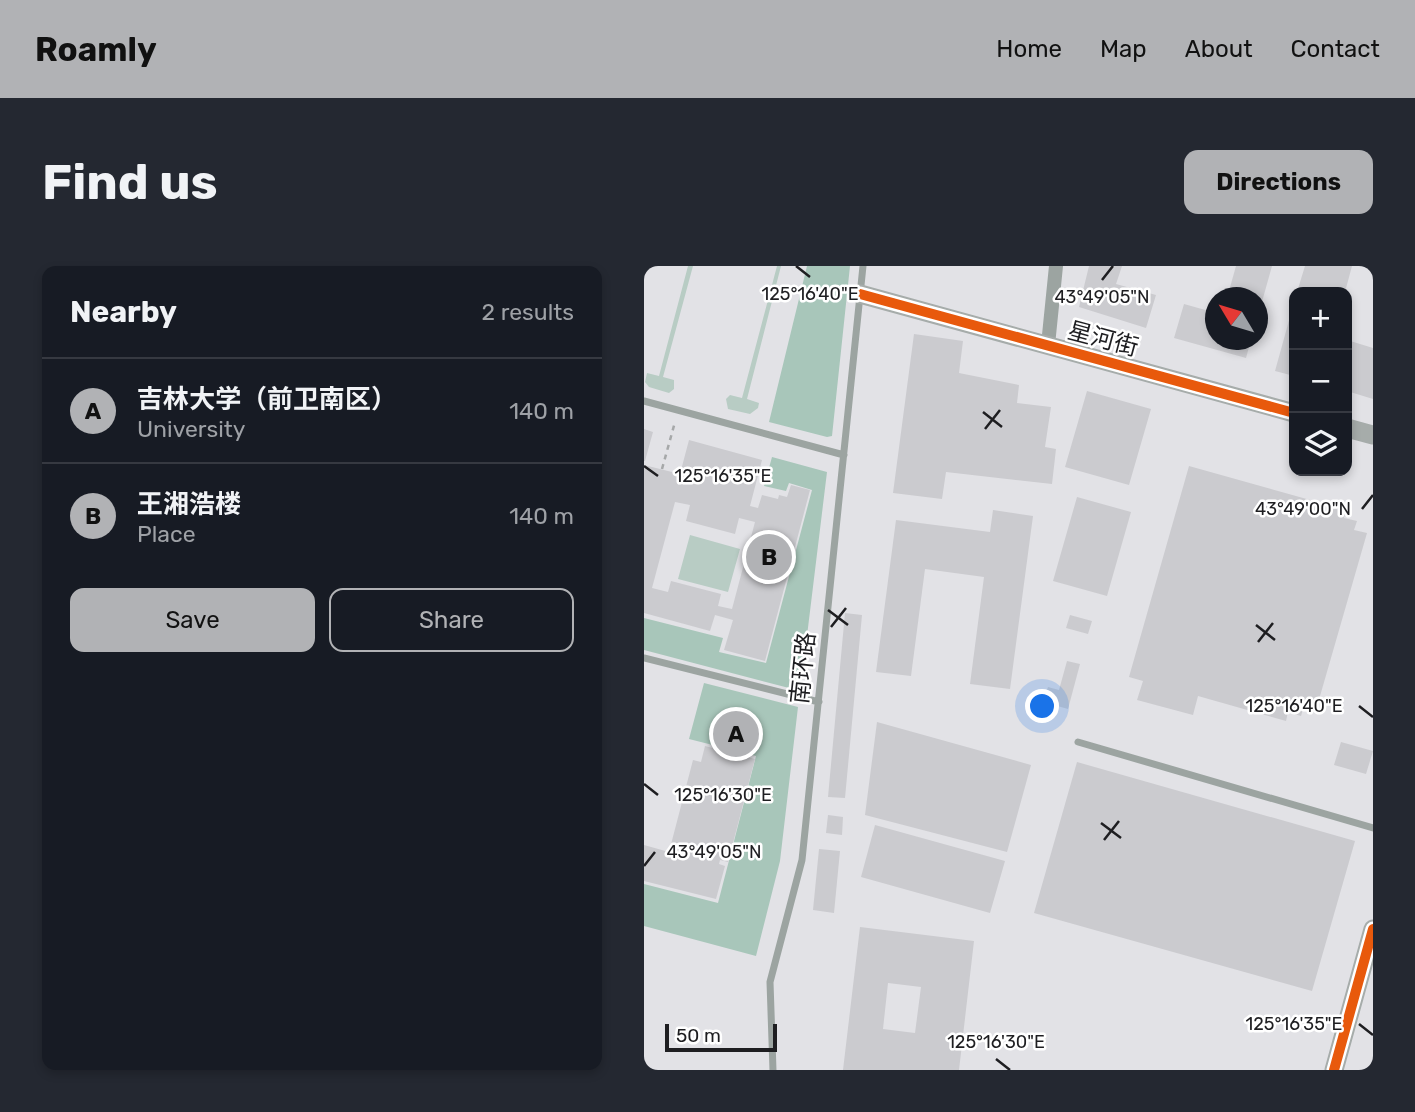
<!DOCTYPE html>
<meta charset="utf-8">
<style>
body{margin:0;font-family:Rubik,"Noto Sans SC",sans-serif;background:#242831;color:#f1f3f6}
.controls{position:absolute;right:21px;top:21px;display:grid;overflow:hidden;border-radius:14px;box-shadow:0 4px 10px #0003}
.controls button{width:63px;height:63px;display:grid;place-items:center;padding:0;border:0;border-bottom:2px solid #363941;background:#171b24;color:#f1f3f6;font:35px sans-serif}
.compass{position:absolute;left:561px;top:21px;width:63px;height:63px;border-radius:50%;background:#171b24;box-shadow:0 4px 10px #0003;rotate:308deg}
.scale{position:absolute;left:21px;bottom:18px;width:112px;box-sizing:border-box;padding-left:7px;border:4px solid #1e1e21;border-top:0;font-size:19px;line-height:24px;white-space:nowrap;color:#1e1e21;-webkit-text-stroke:5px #fff;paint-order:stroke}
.you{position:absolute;left:399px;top:441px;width:24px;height:24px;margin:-18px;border:5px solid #fff;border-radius:50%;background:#1a73e8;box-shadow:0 0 0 10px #1a73e833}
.badge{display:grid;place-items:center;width:46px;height:46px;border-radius:50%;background:#b1b2b5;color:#111;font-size:23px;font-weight:700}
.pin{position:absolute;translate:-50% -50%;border:4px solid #fff;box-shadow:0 2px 7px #0006}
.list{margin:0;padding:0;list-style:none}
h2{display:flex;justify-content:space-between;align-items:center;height:91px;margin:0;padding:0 28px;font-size:30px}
h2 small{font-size:23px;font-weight:400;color:#9ea1a6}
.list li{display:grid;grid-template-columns:46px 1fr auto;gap:21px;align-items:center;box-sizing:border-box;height:105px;padding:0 28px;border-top:2px solid #363941}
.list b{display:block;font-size:26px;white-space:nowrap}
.list p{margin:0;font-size:23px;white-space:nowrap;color:#9ea1a6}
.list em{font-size:23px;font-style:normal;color:#9ea1a6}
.actions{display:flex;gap:14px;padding:21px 28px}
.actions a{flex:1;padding:16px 0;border:2px solid #b1b2b5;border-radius:14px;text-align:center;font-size:24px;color:#b1b2b5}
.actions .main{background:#b1b2b5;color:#111}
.icon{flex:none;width:38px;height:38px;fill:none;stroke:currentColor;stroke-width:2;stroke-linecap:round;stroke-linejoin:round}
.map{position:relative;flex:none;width:729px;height:804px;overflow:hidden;border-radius:14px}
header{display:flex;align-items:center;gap:42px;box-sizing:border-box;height:98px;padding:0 35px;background:#b1b2b5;color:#111}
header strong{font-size:33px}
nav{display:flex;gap:38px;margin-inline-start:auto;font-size:24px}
.intro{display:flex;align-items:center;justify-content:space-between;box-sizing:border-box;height:168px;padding:0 42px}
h1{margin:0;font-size:49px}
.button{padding:18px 32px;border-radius:14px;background:#b1b2b5;color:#111;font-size:24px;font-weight:700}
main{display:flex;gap:42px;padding:0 42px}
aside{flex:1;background:#171b24;border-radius:14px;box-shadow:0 4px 10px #0003}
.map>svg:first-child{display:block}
</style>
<header>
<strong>Roamly</strong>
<nav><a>Home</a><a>Map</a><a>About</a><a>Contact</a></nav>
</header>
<div class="intro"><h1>Find us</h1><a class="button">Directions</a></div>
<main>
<aside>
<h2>Nearby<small>2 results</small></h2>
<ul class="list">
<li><span class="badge">A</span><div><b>吉林大学（前卫南区）</b><p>University</p></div><em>140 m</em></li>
<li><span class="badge">B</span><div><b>王湘浩楼</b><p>Place</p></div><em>140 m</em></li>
</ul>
<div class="actions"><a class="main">Save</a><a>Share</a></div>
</aside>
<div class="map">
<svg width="729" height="804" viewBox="0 0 729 804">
<rect width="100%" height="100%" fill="#e2e2e6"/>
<path fill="#b8ccc4" d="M44,0H49L19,111L30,114V123L25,127L5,121L1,116L3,107L15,110Z
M133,0H137L103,133L115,137L114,142L106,148L84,143L82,133L86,129L98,132Z
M46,269L96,283L84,326L34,313Z"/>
<path fill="#a8c6ba" d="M163,0H206L188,170L183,171L125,156Z
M128,191L183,206L157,419L145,422L0,384V352L79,372L75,386L122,397L168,224L145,217L142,225L120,220Z
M60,417L154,441L136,595L112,690L0,660V618L74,637L112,490L45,473Z"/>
<path fill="#cbcbcf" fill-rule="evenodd" d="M445,0H478L472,18L512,29L502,62L435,41Z
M592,0H628L614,50V32H583Z
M661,0H708L701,26H653Z
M540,38L572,47V74H607L602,92L530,72Z
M649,40H650V110L631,105Z
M270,68L319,75L315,107L375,119L373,137L407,141L401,181L412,183L408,218L302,206L298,233L249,227Z
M703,74L729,82V133L703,125Z
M443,125L507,143L485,219L421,201Z
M0,163L9,166L1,195H0Z
M45,174L118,194L106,240L114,242L118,229L134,233L135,229L143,231L147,219L166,224L121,395L80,384L89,354L71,349L66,365L0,347V199L36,208ZM31,236L46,239L42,255L91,268L95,252L111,256L88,343L74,340L77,328L27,315L24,326L8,322Z
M545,200L702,244L700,252L713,255L710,264L723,267L672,444L660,440L657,450L644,446L642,455L554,430L549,449L493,434L499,415L485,411Z
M433,231L487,246L463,330L409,315Z
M349,244L389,250L366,423L326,418L340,311L281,303L267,410L232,406L252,254L346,266Z
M201,347L218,349L201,532L184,531Z
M426,349L448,355L444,368L422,362Z
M423,395L436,398L424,443L399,436L404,421L415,424Z
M233,456L387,499L363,586L221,549Z
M697,476L729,485L722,508L690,499Z
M61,480L111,493L84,596L76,594L75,598L81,600L72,633L0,615V579L25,586L49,494L57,496Z
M433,496L711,575L668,725L390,647Z
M184,549L199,551L198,569L182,567Z
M231,559L361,595L346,647L217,611Z
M175,583L196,585L190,647L169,644Z
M216,661L330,675L315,804H199ZM244,717L277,721L271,767L239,763Z"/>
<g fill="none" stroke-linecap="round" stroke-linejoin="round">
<path stroke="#a6a8a9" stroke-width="2.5" stroke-dasharray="5 5" stroke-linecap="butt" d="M18,203L31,156"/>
<path stroke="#9ca4a1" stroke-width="7" d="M0,135L200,189
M0,392L175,436
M434,476L729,562
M129,804L126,716L158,594L219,0"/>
<path stroke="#9ca4a1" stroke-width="14" d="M404,79L412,0"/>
<path stroke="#a6acaa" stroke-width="19" d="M216,28L650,147
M703,162L729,169
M690,804L729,663"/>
<g stroke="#fff" stroke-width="15">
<path id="cycleway" d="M216,28L650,147
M690,804L729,663"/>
</g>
<use href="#cycleway" stroke="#e8590c" stroke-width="10"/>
</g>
<path fill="none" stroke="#1e1e21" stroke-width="2.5" d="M152,0L166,11M458,14L469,0M339,146L358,161M341,163L356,144M0,200L14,210M718,243L729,229M184,344L204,359M612,359L631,374M187,361L202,342M614,376L629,357M715,440L729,451M0,518L14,529M457,557L477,572M460,574L475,555M0,600L11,586M715,758L729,769M352,793L366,804"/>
<g text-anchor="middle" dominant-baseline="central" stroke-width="5" stroke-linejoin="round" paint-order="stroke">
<g font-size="24" fill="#1e1e21" stroke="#fff">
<text transform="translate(459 73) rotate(15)">星河街</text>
<text transform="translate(159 402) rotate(-84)">南环路</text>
</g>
</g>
<g font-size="18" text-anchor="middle" fill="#1e1e21" stroke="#fff" stroke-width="5" stroke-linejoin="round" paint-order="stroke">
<text x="166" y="34">125°16'40"E</text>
<text x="458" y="37">43°49'05"N</text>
<text x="79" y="216">125°16'35"E</text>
<text x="659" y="249">43°49'00"N</text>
<text x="650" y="446">125°16'40"E</text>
<text x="79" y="535">125°16'30"E</text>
<text x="70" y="592">43°49'05"N</text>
<text x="650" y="764">125°16'35"E</text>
<text x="352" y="782">125°16'30"E</text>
</g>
</svg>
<div class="controls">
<button>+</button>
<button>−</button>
<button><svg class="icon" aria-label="layers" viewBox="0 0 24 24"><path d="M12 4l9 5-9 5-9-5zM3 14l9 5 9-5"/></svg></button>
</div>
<svg class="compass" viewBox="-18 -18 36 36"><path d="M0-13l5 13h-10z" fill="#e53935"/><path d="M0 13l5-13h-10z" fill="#9ea1a6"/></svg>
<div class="scale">50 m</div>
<div class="you"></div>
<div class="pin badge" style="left:92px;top:468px">A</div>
<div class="pin badge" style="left:125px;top:291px">B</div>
</div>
</main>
